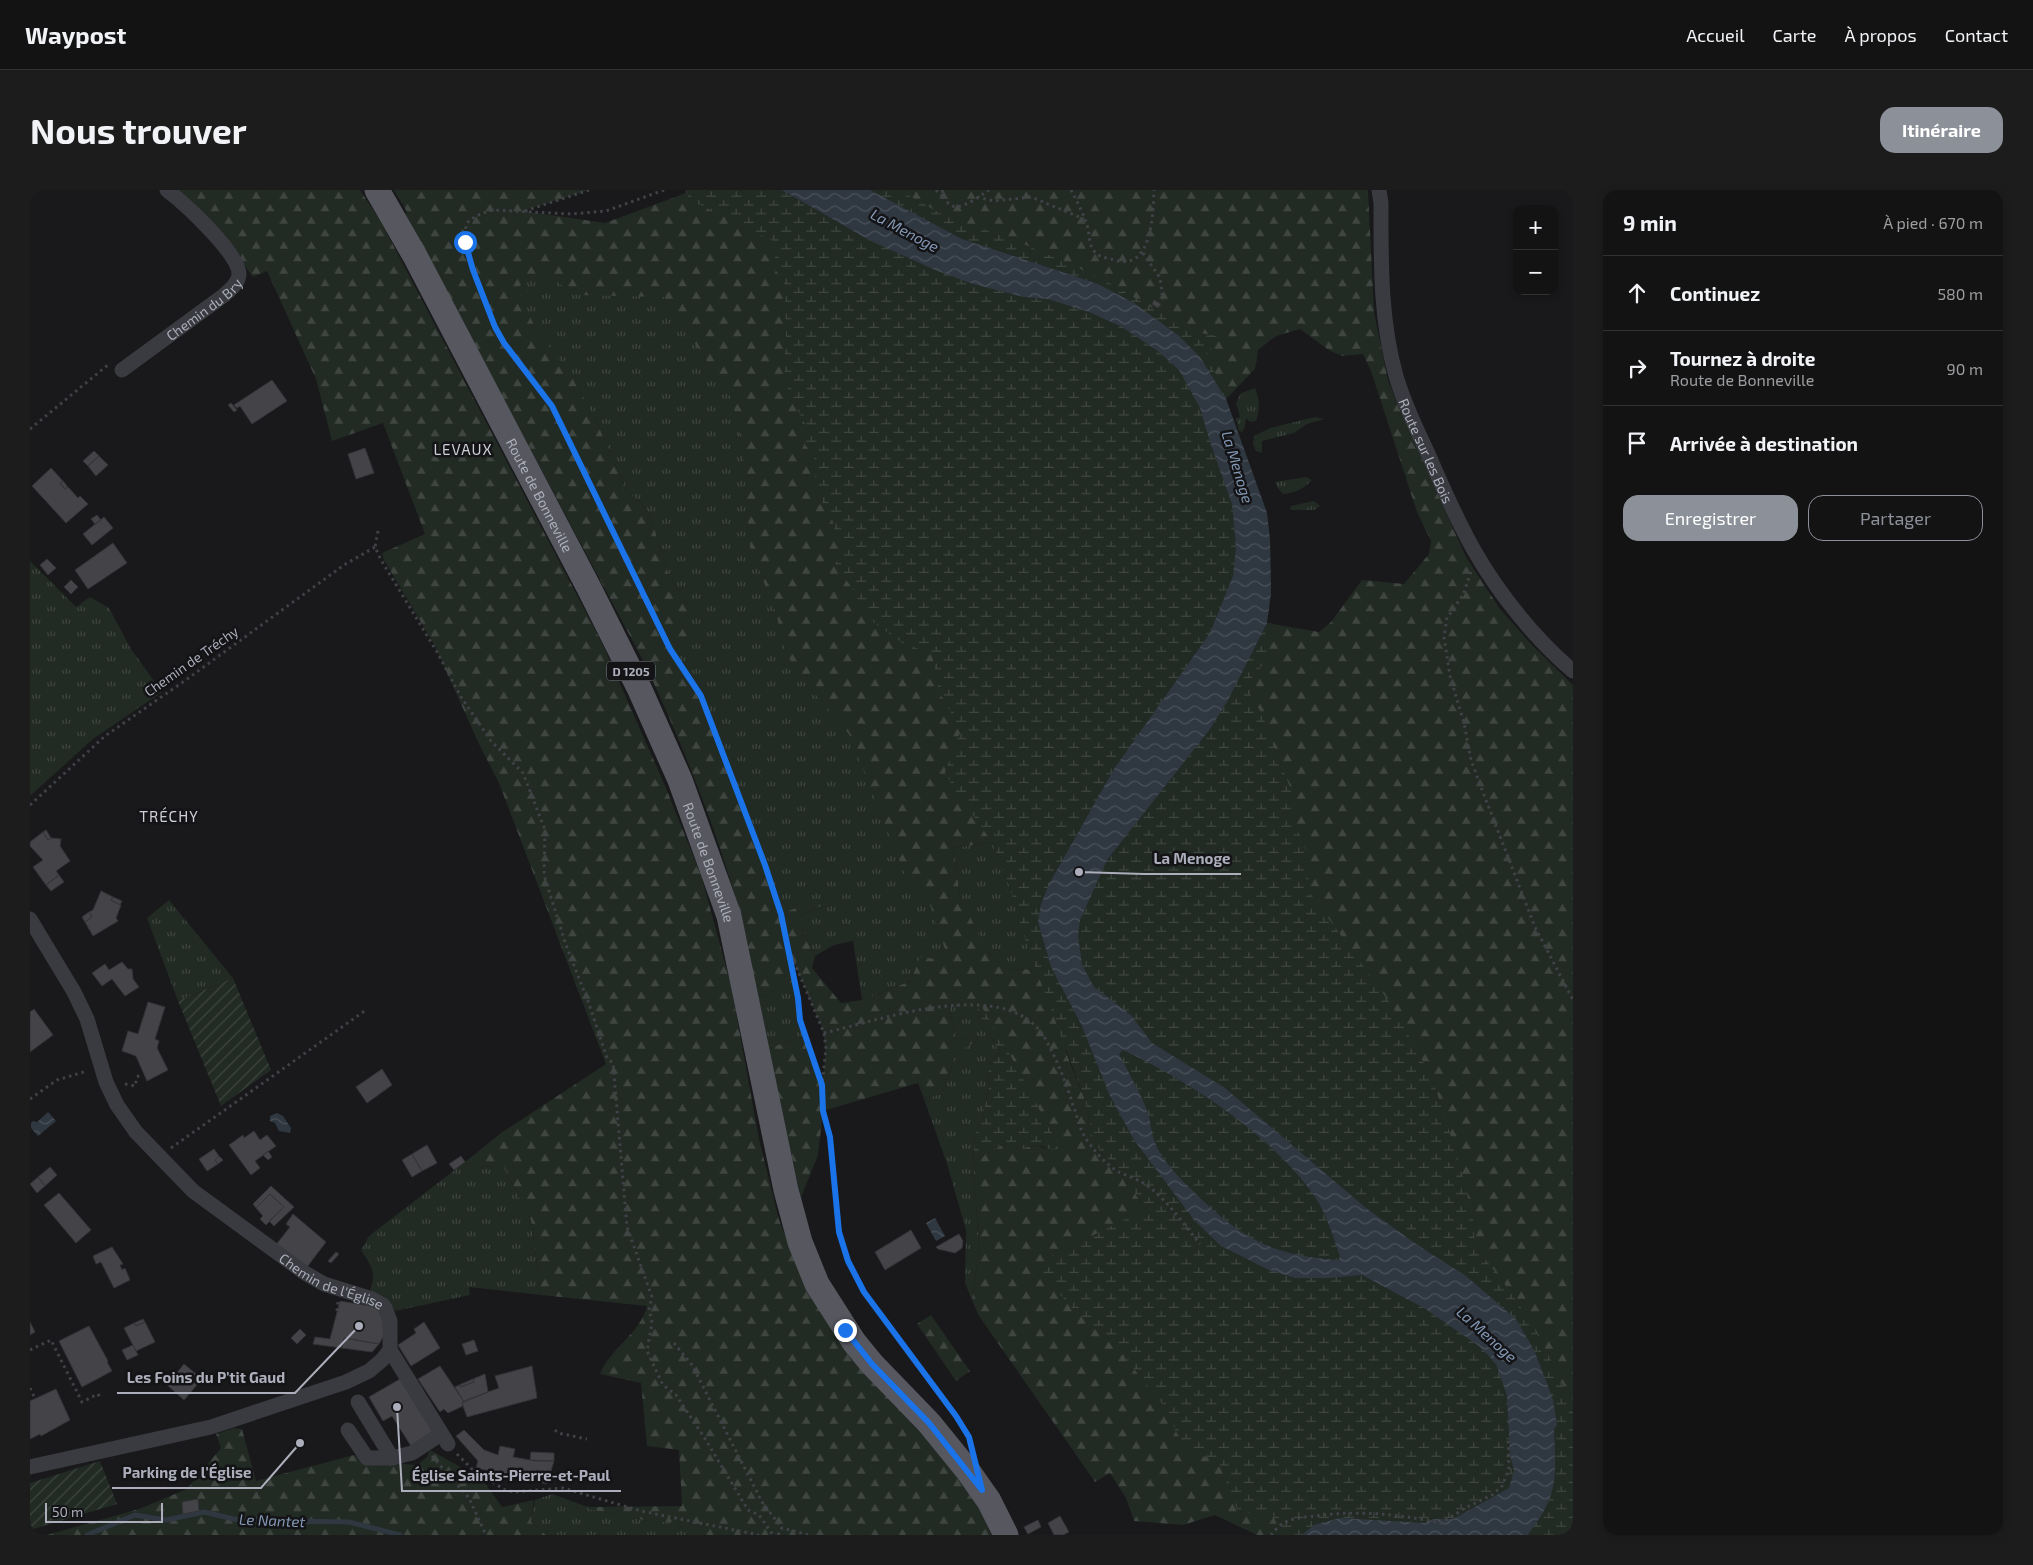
<!DOCTYPE html>
<html lang="fr">
<meta charset="utf-8">
<style>
body{margin:0;font-family:"Exo 2",sans-serif;background:#1c1c1d;color:#f1f3f6}
.controls{position:absolute;right:15px;top:15px;display:grid;overflow:hidden;border-radius:10px;box-shadow:0 2px 8px #0003}
.controls button{width:45px;height:45px;display:grid;place-items:center;padding:0;border:0;border-bottom:1px solid #323234;background:#131314;color:#f1f3f6;font:25px sans-serif}
.scale{position:absolute;left:15px;bottom:12px;width:118px;box-sizing:border-box;padding-left:5px;border:2px solid #acafbb;border-top:0;font-size:14px;line-height:18px;white-space:nowrap;color:#acafbb;-webkit-text-stroke:4px #141417;paint-order:stroke}
.stop{position:absolute;width:15px;height:15px;margin:-11px;border:4px solid #1a73e8;border-radius:50%;background:#fff}
.stop.end{background:#1a73e8;border-color:#fff;box-shadow:0 1px 5px #0008}
.list{margin:0;padding:0;list-style:none}
h2{display:flex;justify-content:space-between;align-items:center;height:65px;margin:0;padding:0 20px;font-size:21px}
h2 small{font-size:16px;font-weight:400;color:#9d9ea0}
.list li{display:grid;grid-template-columns:32px 1fr auto;gap:15px;align-items:center;box-sizing:border-box;height:75px;padding:0 20px;border-top:1px solid #323234}
.list b{display:block;font-size:19px;white-space:nowrap}
.list p{margin:0;font-size:16px;white-space:nowrap;color:#9d9ea0}
.list em{font-size:16px;font-style:normal;color:#9d9ea0}
.actions{display:flex;gap:10px;padding:15px 20px}
.actions a{flex:1;padding:11px 0;border:1px solid #8c9099;border-radius:15px;text-align:center;font-size:18px;color:#8c9099}
.actions .main{background:#8c9099;color:#fff}
.icon{flex:none;width:28px;height:28px;fill:none;stroke:currentColor;stroke-width:2;stroke-linecap:round;stroke-linejoin:round}
.map{position:relative;flex:none;width:1543px;height:1345px;overflow:hidden;border-radius:15px}
header{display:flex;align-items:center;gap:30px;box-sizing:border-box;height:70px;padding:0 25px;background:#131314;border-bottom:1px solid #323234}
header strong{font-size:24px}
nav{display:flex;gap:28px;margin-inline-start:auto;font-size:18px}
.intro{display:flex;align-items:center;justify-content:space-between;box-sizing:border-box;height:120px;padding:0 30px}
h1{margin:0;font-size:35px}
.button{padding:12px 22px;border-radius:15px;background:#8c9099;color:#fff;font-size:18px;font-weight:700}
main{display:flex;gap:30px;padding:0 30px}
aside{flex:1;background:#131314;border-radius:15px;box-shadow:0 2px 8px #0003}
.map>svg:first-child{display:block}
</style>
<header>
<strong>Waypost</strong>
<nav><a>Accueil</a><a>Carte</a><a>À propos</a><a>Contact</a></nav>
</header>
<div class="intro"><h1>Nous trouver</h1><a class="button">Itinéraire</a></div>
<main>
<div class="map">
<svg width="1543" height="1345" viewBox="0 0 1543 1345">
<defs>
<pattern id="grass-tufts" width="24" height="20" patternUnits="userSpaceOnUse" patternTransform="scale(1.25)"><rect width="24" height="20" fill="#212a23"/><path d="M3 7l-1-3M5 7V3M7 7l1-3M15 17l-1-3M17 17v-4M19 17l1-3" fill="none" stroke="#3f4641"/></pattern>
<pattern id="forest-firs" width="22" height="20" patternUnits="userSpaceOnUse" patternTransform="scale(1.25)"><rect width="22" height="20" fill="#212a23"/><path d="M5 1l3.5 6h-7zM16 11l3.5 6h-7z" fill="#3f4641"/></pattern>
<pattern id="wetland-marsh" width="20" height="14" patternUnits="userSpaceOnUse" patternTransform="scale(1.25)"><rect width="20" height="14" fill="#212a23"/><path d="M1 5h8M5 5V1M11 12h8M15 12V8" fill="none" stroke="#3f4641"/></pattern>
<pattern id="garden-furrows" width="10" height="10" patternUnits="userSpaceOnUse" patternTransform="scale(1.25)"><rect width="10" height="10" fill="#212a23"/><path d="M-1 1l2-2M0 10L10 0M9 11l2-2" fill="none" stroke="#3f4641"/></pattern>
<pattern id="water-waves" width="16" height="10" patternUnits="userSpaceOnUse" patternTransform="scale(1.25)"><rect width="16" height="10" fill="#2f3740"/><path d="M0 5q4-4 8 0t8 0" fill="none" stroke="#4a515a"/></pattern>
</defs>
<rect width="100%" height="100%" fill="#19191b"/>
<path fill="url(#grass-tufts)" d="M454,52L570,88L668,114L930,706L923,658L962,652L979,695L1006,780L977,779L956,760L907,769L881,791L832,810L823,751L804,755L785,766L767,727L791,716L751,724L735,675L671,506L640,459L660,417L639,386L620,325L611,313L597,301L564,226L506,194Z
M1225,198C1230,210 1230,219 1226,231L1220,232L1216,228L1215,237L1212,242L1209,241L1206,228L1210,227L1206,213L1211,203Z
M1285,227L1294,229L1277,234L1264,243L1232,251V263L1226,261L1223,254L1224,246L1240,238Z
M1276,287L1282,290C1274,299 1265,303 1253,304L1247,297L1245,292Z
M1284,311L1290,316L1284,320H1260L1261,316Z
M0,371L46,417L60,407L79,418L101,459L132,502L63,549L0,606Z
M139,710L203,788L148,811L117,728Z
M765,791L774,846L737,859L727,809Z
M944,814L970,863L958,875L959,897L952,930L945,945L943,972L949,1057L942,1110L935,1093L936,1040L917,974L894,909L913,903L926,863L946,851L949,846L926,849L919,816Z
M435,972L442,977L473,976L501,1030L511,1105L439,1097L440,1105L365,1121L358,1112L340,1100C347,1081 341,1076 331,1060L339,1046Z
M522,1304L558,1317L559,1319L624,1332H646L658,1345H516L501,1332L505,1310Z"/>
<path fill="url(#forest-firs)" fill-rule="evenodd" d="M147,0H330L351,32L572,453L633,591L671,685L701,795L729,949L749,1030L775,1094L920,1272L950,1319L961,1345H658L646,1332H624L558,1319V1317L652,1316L649,1260L617,1256L611,1193L570,1184C580,1158 611,1143 617,1116L511,1105L501,1030L473,976L442,977L435,972L471,943L576,874L469,593L449,554L404,454L354,370L352,363L395,344L353,233L302,251L286,189L237,81L223,87L196,50Z
M364,0H559L493,21L575,33L664,0L770,21L979,695L962,652L923,658L930,706L956,760L977,779L1005,780L1015,756L1037,865L1055,910L1062,945L1071,963L1083,973L1116,1019L1254,1345H1227L1185,1325L1153,1335L1104,1331L1096,1308L1080,1283L1065,1292L949,1126L942,1110L949,1057L943,972L974,954L989,959L1006,955L1016,959L950,814L919,817L926,849L949,846L946,851L926,863L913,903L894,909L888,893L793,921L788,965L771,1007L737,859L774,846L792,894C795,873 798,853 790,833L761,765L765,791L727,809C723,786 720,763 714,741C692,650 655,561 616,476L375,24L377,22ZM502,85L518,86L547,105L634,107L702,209L713,260L720,357L746,423L755,462L770,486L819,544L875,685L900,715L916,762L907,769L890,767L881,791L832,810L811,813L782,778L785,766L767,727L791,716L788,709L751,724L735,675L671,506L640,459L658,448L660,417L639,386L620,325L611,313L597,301L564,226L543,189L505,137L490,107L489,98L494,89Z
M840,0H1338L1344,122L1358,190L1369,218L1436,367L1470,419L1501,454L1543,495V1301L1436,1086L1197,512L1237,433L1289,442L1301,432L1332,390L1374,394L1399,364L1401,351L1387,322L1341,181L1333,164L1313,166L1300,161L1270,139L1246,146L1228,160L1225,179L1196,209L1170,167Z
M901,1125L940,1181L926,1191L887,1134Z
M204,1238L212,1239L226,1291L324,1265L334,1271L387,1275L397,1267L400,1260L452,1289L472,1317L504,1310L501,1332L516,1345H17L109,1319L157,1299L191,1258L186,1244Z"/>
<path fill="url(#wetland-marsh)" d="M655,0H869L915,26L989,52L1071,88L1129,122L1141,125L1159,135L1171,143L1192,147L1177,164L1196,209L1237,323L1240,350L1241,403L1235,446L1240,455L1232,476L1220,490L1221,507L1231,522L1263,605L1264,635L1274,652L1280,703L1363,817L1403,890L1429,972L1443,1028L1445,1056L1471,1089L1497,1126L1515,1158L1543,1215V1345H1251L1243,1325L1208,1322L1187,1268L1161,1265L1145,1240L1138,1221L1090,1162L1046,1122L1010,1083L1017,1068L1116,1019L1083,973L1071,963L1062,945L1055,910L996,753L979,695L962,652L924,599L915,582L931,540L909,502L902,464L872,453L839,429L824,401L805,374L816,356L805,341L801,325L786,303L784,265L775,255L778,240L759,203L754,178L756,148L755,95L745,79V52L660,10Z
M944,814H950L971,848L1028,954L1024,960L1006,955L989,959L974,954L943,972L945,945L952,930L959,897L958,875L970,863Z"/>
<path fill="url(#garden-furrows)" d="M203,788L241,880L191,916L148,811Z
M70,1271L87,1314L0,1340V1293Z"/>
<path fill="url(#water-waves)" fill-rule="evenodd" d="M752,0H840L932,49L1068,94L1104,113L1149,146L1170,167L1196,209L1237,323L1240,350L1241,403L1237,433L1197,512L1180,539L1077,670L1050,730L1048,746L1052,775L1064,797L1101,825L1122,853L1195,898L1336,1018L1389,1056L1436,1086L1486,1129L1504,1160L1523,1209L1527,1235L1524,1239C1526,1286 1529,1307 1497,1345H1272L1284,1335L1310,1328L1395,1333L1404,1329H1423L1479,1298L1484,1281L1480,1265L1477,1206L1467,1176L1459,1166L1449,1156L1394,1118L1332,1085L1301,1088H1265L1239,1080L1191,1056L1164,1030L1104,950L1080,906L1051,834L1021,777L1015,756L1008,732L1011,714L1019,694L1084,579L1180,443L1203,386L1206,356L1202,314L1180,252L1170,218L1149,180L1129,162L1092,137L1059,122L1018,109L994,107L943,94L905,80L839,50ZM1093,860C1159,891 1240,944 1283,1004C1296,1022 1303,1046 1310,1067L1308,1070C1239,1066 1207,1045 1159,997C1147,985 1133,971 1126,955C1121,944 1121,930 1116,918C1109,900 1098,882 1089,864Z
M18,922L26,931L8,946L1,938V933L3,931L7,932Z
M247,923L253,926L261,938L260,943L249,941L245,933L240,931V926Z
M905,1028L915,1046L906,1051L896,1033Z"/>
<g fill="none" stroke-linecap="round" stroke-linejoin="round">
<path stroke="#2f3740" stroke-width="5" d="M57,1345L105,1325L136,1330L174,1322L208,1330L319,1332L370,1345"/>
</g>
<path fill="#444448" stroke="#343337" d="M1124,110L1131,114L1128,118L1122,114Z
M242,190L257,211L222,234L210,216L207,218L204,215Z
M201,213L207,220L204,222L198,215Z
M335,258L344,283L326,289L318,264Z
M64,261L69,266L58,276L53,271Z
M69,266L78,275L66,286L58,276Z
M21,278L33,291L30,293L35,299L38,297L48,308L50,306L58,314L36,333L2,296Z
M33,291L38,297L35,299L30,293Z
M67,325L71,330L65,334L61,329Z
M74,327L83,338L62,355L53,344Z
M83,353L97,373L58,399L45,380Z
M17,369L26,378L18,385L10,375Z
M41,390L48,397L41,404L34,397Z
M16,640L21,648L18,650L13,642Z
M13,642L18,650L21,648L31,649L30,656L40,671L26,681L29,685L16,695L3,677L13,670L0,656V652Z
M29,685L34,692L21,701L16,695Z
M71,701L83,707L81,710L91,715L86,728L88,731L63,746L55,732L62,727L59,722L63,720Z
M83,707L92,711L90,715L81,710Z
M59,722L62,727L55,732L52,727Z
M92,772L98,779H102L103,789L109,797L95,806L82,789L72,796L62,783L75,774L79,780Z
M118,812L135,817L125,849L129,851L127,858L138,880L117,891L106,866L92,861L98,841L108,844Z
M4,819L23,845L0,862V822Z
M352,879L362,895L337,913L326,897Z
M224,941L230,950L237,945L246,956L225,971L230,978L221,985L199,955L213,945L214,948Z
M397,955L407,973L392,981L382,964Z
M184,959L189,966L185,970L188,974L177,981L169,969Z
M238,961L242,967L238,970L233,965Z
M382,964L392,981L382,987L372,970Z
M189,966L193,970L188,974L185,970Z
M431,966L435,972L424,980L419,974Z
M20,977L27,985L15,996L8,987Z
M8,987L15,996L7,1003L0,994Z
M241,996L264,1017L244,1036L239,1031L254,1017L240,1004L226,1018L223,1014Z
M29,1003L61,1040L46,1053L14,1015Z
M240,1004L254,1017L236,1035L230,1029L233,1026L226,1018Z
M263,1024L296,1052L277,1077L245,1056L260,1037L256,1034Z
M881,1040L891,1058L855,1080L845,1062Z
M929,1044L933,1051L932,1058L925,1063L908,1059L906,1057Z
M82,1057L93,1074L90,1075L92,1080L95,1078L100,1090L84,1098L71,1072L66,1074L63,1066Z
M306,1062L309,1064L301,1073L298,1071Z
M310,1111L352,1118L354,1145L349,1154L314,1148L312,1158L283,1154L285,1147L300,1149Z
M113,1129L115,1132L106,1136L104,1133Z
M0,1132L5,1142L0,1145Z
M115,1132L125,1152L106,1161L94,1138L104,1133L106,1136Z
M394,1132L410,1158L381,1176L368,1155L386,1143L384,1139Z
M59,1136L78,1171L77,1172L82,1181L52,1197L29,1151Z
M270,1139L276,1145L267,1154L261,1148Z
M314,1148L349,1154L342,1162L312,1158Z
M444,1150L448,1161L436,1165L432,1154Z
M103,1155L108,1165L97,1170L92,1160Z
M154,1174L172,1189L154,1210L137,1195Z
M410,1176L434,1212L432,1213L433,1216L418,1223L414,1219L410,1222L388,1189Z
M502,1176L507,1208L437,1227L432,1213L436,1210L469,1198L465,1186Z
M455,1184L458,1202L434,1212L425,1197L429,1195L430,1197L444,1192L443,1189Z
M370,1189L405,1241L381,1256L362,1226L353,1231L339,1207Z
M443,1189L444,1192L430,1197L429,1195Z
M26,1199L40,1230L11,1246L10,1244L0,1249V1211Z
M434,1240L454,1260L468,1265L470,1256L485,1259L483,1267L505,1271H524L517,1294L446,1278L448,1271L426,1246Z
M501,1262L524,1263V1271L500,1270Z
M168,1309L169,1321L153,1324L152,1312Z
M1030,1326L1039,1342L1033,1345H1024L1018,1333Z
M1008,1330L1011,1337L998,1344L994,1337Z"/>
<g fill="none" stroke-linecap="round" stroke-linejoin="round">
<path stroke="#404247" stroke-width="3" stroke-dasharray="2.5 4" stroke-linecap="butt" d="M634,0L576,21L541,24L464,20C452,23 445,25 436,34L435,52L443,80L465,137L474,153L522,217L640,459L671,506L735,675L751,724L768,808L770,830L792,895L796,858L794,843L760,762
M906,0L913,7
M912,0C919,31 942,11 959,0
M1041,0C1047,11 1053,23 1057,35C1060,43 1058,53 1064,61C1068,67 1077,68 1084,70C1122,82 1123,25 1124,0
M947,7L964,11L1001,7L1054,29
M495,21L559,0
M1113,63L1130,88L1133,110
M0,239L79,174
M348,341L345,357L351,370L407,462L431,507L461,551L493,583L515,640L514,685L536,755L559,814L577,868L583,873L597,1037L622,1107L619,1118L622,1133L617,1161L633,1195L646,1205L674,1247L718,1320L729,1325L743,1345
M1441,382L1433,405L1417,428L1414,447L1420,486L1434,533L1441,570L1451,597L1505,737L1543,810
M0,615L75,546L153,492L314,375L345,357
M794,843C851,830 982,782 1017,852C1028,872 1036,893 1043,915C1048,928 1050,942 1059,953C1067,964 1077,975 1089,982C1099,987 1111,990 1119,997C1139,1012 1154,1035 1170,1054
M95,894L105,896L107,887L110,885
M792,895L793,921L800,947L809,1042L818,1071L834,1102L846,1120L909,1201L940,1250
M0,909L27,890L57,881
M141,958L336,820
M307,1121L308,1112
M644,1153L662,1175L732,1312L752,1338
M0,1160L21,1150L52,1212L68,1204L70,1208
M0,1198L5,1209
M525,1240L528,1243L557,1249
M427,1264L442,1279L475,1300L484,1302L533,1298L611,1321L729,1345
M402,1266L439,1308L456,1345
M748,1345L752,1338L779,1345
M1241,1345C1244,1342 1248,1336 1252,1334C1261,1328 1275,1327 1285,1326C1330,1320 1367,1324 1411,1333L1437,1317L1462,1305L1472,1296L1479,1279L1478,1247"/>
<g stroke="#3a3b40" stroke-width="15">
<path id="s1" d="M1349,0L1351,13C1351,71 1350,129 1366,186C1374,214 1387,240 1399,266C1413,298 1427,331 1445,362C1469,404 1506,450 1543,481"/>
<path id="s2" d="M92,180L193,106C199,101 208,94 209,85C210,64 154,13 137,0"/>
<path id="s3" d="M0,729L44,802L57,829L76,892L87,915L106,942L163,1001L275,1083L294,1094L342,1109L353,1115L355,1118L360,1131V1160L352,1170L339,1181L316,1192L181,1237L0,1277"/>
<path d="M360,1160L418,1254"/>
<path d="M328,1212L362,1268L382,1263L411,1244"/>
<path d="M318,1240L337,1268H362"/>
</g>
<path stroke="#56575f" stroke-width="25" id="s4" d="M347,0L385,66L559,398L610,500L650,590L699,726L756,1000L770,1052L787,1094L824,1152L842,1174L899,1233L938,1281L959,1311L976,1345"/>
</g>
<g fill="none" stroke-linecap="round" stroke-linejoin="round">
<path stroke="#1a73e8" stroke-width="6" d="M435,52L443,80L465,137L474,153L522,216L640,459L671,506L735,675L751,724L768,808L770,830L792,895L793,921L800,947L809,1042L818,1071L834,1102L926,1226L939,1247L952,1300L899,1233L842,1174L815,1140"/>
</g>
<g text-anchor="middle" dominant-baseline="central" stroke-width="5" stroke-linejoin="round" paint-order="stroke">
<rect fill="#141417" stroke="#7e808a" stroke-width="1" x="577" y="471.5" width="48" height="19" rx="4"/>
<g font-size="12" font-weight="bold" fill="#acafbb">
<text x="601" y="481">D 1205</text>
</g>
<g font-size="14" fill="#acafbb" stroke="#141417">
<text stroke="none"><textPath href="#s2" startOffset="102">Chemin du Bry</textPath></text>
<text stroke="none"><textPath href="#s1" startOffset="268">Route sur les Bois</textPath></text>
<text stroke="none"><textPath href="#s4" startOffset="346">Route de Bonneville</textPath></text>
<text transform="translate(161 471) rotate(-35)">Chemin de Tréchy</text>
<text stroke="none"><textPath href="#s4" startOffset="751">Route de Bonneville</textPath></text>
<text stroke="none"><textPath href="#s3" startOffset="488">Chemin de l'Église</textPath></text>
</g>
<g font-size="15" font-style="italic" fill="#8499b5" stroke="#141417">
<text transform="translate(875 40) rotate(28)">La Menoge</text>
<text transform="translate(1208 277) rotate(73)">La Menoge</text>
<text transform="translate(1457 1144) rotate(42)">La Menoge</text>
<text transform="translate(242 1330) rotate(2)">Le Nantet</text>
</g>
<g font-size="15" letter-spacing="1" fill="#cdcfd7" stroke="#141417">
<text x="433" y="259">LEVAUX</text>
<text x="139" y="626">TRÉCHY</text>
</g>
</g>
<path fill="none" stroke="#acafbb" stroke-width="2" d="M1049 682L1114 684H1211M329 1136L265 1203H87M270 1253L231 1298H82M367 1217L372 1301H591"/>
<g fill="#acafbb" stroke="#141417" stroke-width="2">
<circle cx="1049" cy="682" r="5"/>
<circle cx="329" cy="1136" r="5"/>
<circle cx="270" cy="1253" r="5"/>
<circle cx="367" cy="1217" r="5"/>
</g>
<g font-size="15" text-anchor="middle" font-weight="bold" fill="#acafbb" stroke="#141417" stroke-width="5" stroke-linejoin="round" paint-order="stroke">
<text x="1162" y="674">La Menoge</text>
<text x="176" y="1193">Les Foins du P'tit Gaud</text>
<text x="157" y="1288">Parking de l'Église</text>
<text x="481" y="1291">Église Saints-Pierre-et-Paul</text>
</g>
</svg>
<div class="controls">
<button>+</button>
<button>−</button>
</div>
<div class="scale">50 m</div>
<div class="stop" style="left:435px;top:52px"></div>
<div class="stop end" style="left:815px;top:1140px"></div>
</div>
<aside>
<h2>9 min<small>À pied · 670 m</small></h2>
<ul class="list">
<li><svg class="icon" aria-label="ahead" viewBox="0 0 24 24"><path d="M12 20V5M6 11l6-6 6 6"/></svg><div><b>Continuez</b></div><em>580 m</em></li>
<li><svg class="icon" aria-label="right" viewBox="0 0 24 24"><path d="M7 20v-9h11M14 6l5 5-5 5"/></svg><div><b>Tournez à droite</b><p>Route de Bonneville</p></div><em>90 m</em></li>
<li><svg class="icon" aria-label="arrive" viewBox="0 0 24 24"><path d="M6 21V4h12l-3 4 3 4H6"/></svg><div><b>Arrivée à destination</b></div></li>
</ul>
<div class="actions"><a class="main">Enregistrer</a><a>Partager</a></div>
</aside>
</main>
